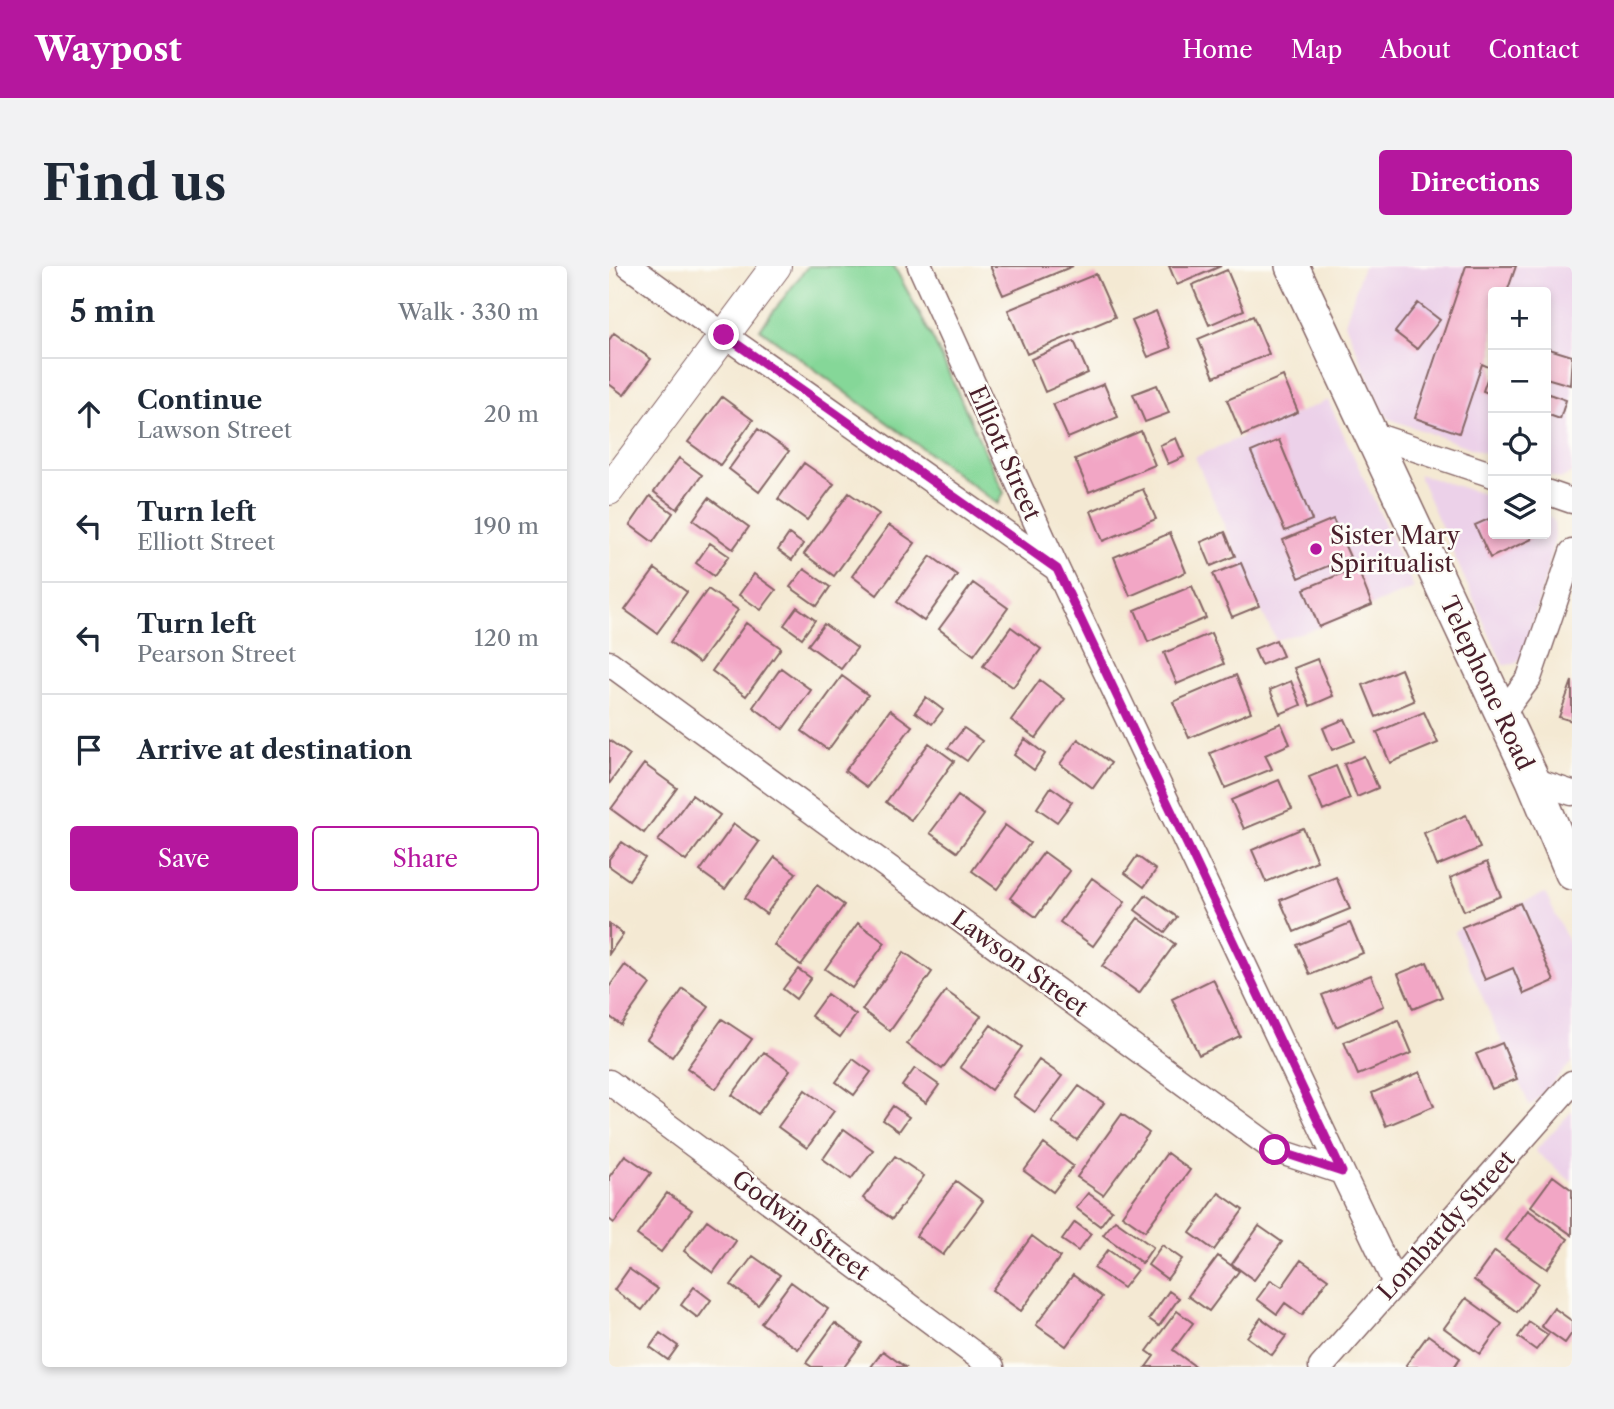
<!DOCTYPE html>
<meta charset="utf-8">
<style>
body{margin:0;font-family:"Libre Caslon Text",serif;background:#f2f2f3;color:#1f2937}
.controls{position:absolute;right:21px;top:21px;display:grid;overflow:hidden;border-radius:7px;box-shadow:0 4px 10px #0003}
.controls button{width:63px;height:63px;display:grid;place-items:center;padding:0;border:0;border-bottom:2px solid #e0e1e3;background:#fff;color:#1f2937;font:35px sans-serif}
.stop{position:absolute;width:21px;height:21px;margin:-16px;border:5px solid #b5179e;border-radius:50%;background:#fff}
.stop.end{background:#b5179e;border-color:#fff;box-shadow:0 2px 7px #0008}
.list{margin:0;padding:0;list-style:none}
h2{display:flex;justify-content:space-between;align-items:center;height:91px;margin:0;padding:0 28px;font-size:30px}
h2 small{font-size:23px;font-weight:400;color:#747a83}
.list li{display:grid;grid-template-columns:46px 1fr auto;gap:21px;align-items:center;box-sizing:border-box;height:112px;padding:0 28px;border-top:2px solid #e0e1e3}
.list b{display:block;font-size:26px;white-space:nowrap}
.list p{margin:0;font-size:23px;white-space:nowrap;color:#747a83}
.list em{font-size:23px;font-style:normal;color:#747a83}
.actions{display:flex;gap:14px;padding:21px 28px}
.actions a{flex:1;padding:16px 0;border:2px solid #b5179e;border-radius:7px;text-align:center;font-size:24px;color:#b5179e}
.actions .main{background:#b5179e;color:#fff}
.icon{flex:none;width:38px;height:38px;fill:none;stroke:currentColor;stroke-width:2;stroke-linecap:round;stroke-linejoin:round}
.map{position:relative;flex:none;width:963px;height:1101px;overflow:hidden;border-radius:7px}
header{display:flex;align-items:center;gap:42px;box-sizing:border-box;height:98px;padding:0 35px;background:#b5179e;color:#fff}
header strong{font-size:33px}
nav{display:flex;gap:38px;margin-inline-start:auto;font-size:24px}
.intro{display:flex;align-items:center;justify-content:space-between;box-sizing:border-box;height:168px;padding:0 42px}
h1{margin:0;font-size:49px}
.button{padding:18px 32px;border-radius:7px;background:#b5179e;color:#fff;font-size:24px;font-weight:700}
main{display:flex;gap:42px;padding:0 42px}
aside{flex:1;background:#fff;border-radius:7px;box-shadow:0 4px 10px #0003}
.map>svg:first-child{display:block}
</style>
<header>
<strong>Waypost</strong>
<nav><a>Home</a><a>Map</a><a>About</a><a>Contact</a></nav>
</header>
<div class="intro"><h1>Find us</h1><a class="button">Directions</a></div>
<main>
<aside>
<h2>5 min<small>Walk · 330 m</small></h2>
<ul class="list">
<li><svg class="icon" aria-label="ahead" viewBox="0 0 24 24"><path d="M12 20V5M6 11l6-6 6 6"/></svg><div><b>Continue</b><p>Lawson Street</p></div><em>20 m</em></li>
<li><svg class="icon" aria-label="left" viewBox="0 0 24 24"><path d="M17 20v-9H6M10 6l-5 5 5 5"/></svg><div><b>Turn left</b><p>Elliott Street</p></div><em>190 m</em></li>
<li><svg class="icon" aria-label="left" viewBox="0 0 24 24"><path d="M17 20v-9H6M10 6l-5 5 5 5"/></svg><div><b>Turn left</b><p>Pearson Street</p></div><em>120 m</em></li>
<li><svg class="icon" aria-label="arrive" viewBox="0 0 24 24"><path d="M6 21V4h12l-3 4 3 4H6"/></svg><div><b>Arrive at destination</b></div></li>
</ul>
<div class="actions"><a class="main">Save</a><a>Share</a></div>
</aside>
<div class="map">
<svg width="963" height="1101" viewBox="0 0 963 1101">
<rect width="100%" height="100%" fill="#fdfcf7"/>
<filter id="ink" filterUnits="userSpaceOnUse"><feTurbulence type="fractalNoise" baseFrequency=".0143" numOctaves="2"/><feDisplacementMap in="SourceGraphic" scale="14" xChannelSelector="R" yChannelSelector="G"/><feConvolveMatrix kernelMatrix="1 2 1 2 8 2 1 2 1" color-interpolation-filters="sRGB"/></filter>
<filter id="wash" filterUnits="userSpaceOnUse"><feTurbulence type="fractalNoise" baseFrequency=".00686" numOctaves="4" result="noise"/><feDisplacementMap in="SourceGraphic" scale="28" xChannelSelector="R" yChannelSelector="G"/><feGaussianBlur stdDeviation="1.57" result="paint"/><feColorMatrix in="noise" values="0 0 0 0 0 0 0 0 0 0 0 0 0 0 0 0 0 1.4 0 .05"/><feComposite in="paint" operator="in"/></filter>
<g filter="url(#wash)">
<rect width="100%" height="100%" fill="#f4e9d3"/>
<path fill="#ecd1e9" d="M754,0H963V207L951,213L937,209V26H884V190L781,153L773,145L736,57Z
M719,134L805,322L711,361L667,374L650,340L586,191Z
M809,208L884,231V268H937V248L945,255L946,270L939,302L914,391L906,398L894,399Z
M936,627L963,683V796L921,841L845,665Z
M963,845V916L926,885Z"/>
<path fill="#85d798" stroke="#687b62" stroke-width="2" d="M199,0H285L325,75L395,227L389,238L151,63Z"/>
<g id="blocks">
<path fill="#f2a6c5" d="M381,0H464L394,29Z
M560,0H612L568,19Z
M857,0H907L898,26H884V129L874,125L882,102L873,98L850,167L806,152Z
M618,4L635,44L600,59L583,19Z
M487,8L506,51L418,88L399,44Z
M809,37L831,54L808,83L786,66Z
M547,45L562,82L539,91L523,55Z
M644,50L660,88L605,111L589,73Z
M5,67L42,93L15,129L0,118V74Z
M465,75L479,107L436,126L422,93Z
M937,82L963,90L961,119L937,112Z
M674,110L689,146L633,170L618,134Z
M495,118L509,151L459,172L444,138Z
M548,119L560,147L536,156L524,128Z
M937,127L957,134L951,153L937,148Z
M113,131L144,154L111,199L79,176Z
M149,163L180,185L150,226L120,203Z
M532,165L546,199L480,226L466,193Z
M567,172L575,191L559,198L551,179Z
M670,174L703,254L676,265L642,186Z
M70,192L93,209L68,243L45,226Z
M195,197L225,218L198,254L169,233Z
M534,223L547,253L494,275L482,245Z
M240,227L270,248L225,310L195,288Z
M41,230L64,247L44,276L21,259Z
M100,232L140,261L124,283L84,254Z
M884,251V268H921L923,273L881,292L866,259Z
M724,253L741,291L690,312L674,274Z
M280,259L306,277L268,329L243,310Z
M616,266L626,290L602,300L592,276Z
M561,267L577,306L521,330L505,291Z
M180,268L194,278L183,294L169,284Z
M101,277L120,290L105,310L87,297Z
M322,290L348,309L315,355L288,336Z
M632,297L650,340L623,351L604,308Z
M748,301L763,339L710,361L695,323Z
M46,303L78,326L48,367L16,344Z
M195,303L221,321L208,340L181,321Z
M145,308L167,324L152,344L130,329Z
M364,317L399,342L365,389L330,363Z
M583,320L597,352L539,376L526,344Z
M99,323L129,344L90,397L61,376Z
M188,341L206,354L193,372L175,359Z
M137,357L172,382L137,430L103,405Z
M215,358L248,382L232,403L199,379Z
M402,361L432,383L404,421L374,400Z
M602,367L615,398L568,418L555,387Z
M667,374L674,390L652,399L645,383Z
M708,393L724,430L701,440L685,402Z
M172,402L202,424L174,463L144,441Z
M792,403L805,435L767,451L754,419Z
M627,409L642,446L580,472L564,436Z
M233,410L259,429L219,484L193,465Z
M431,414L456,433L427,472L402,454Z
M682,415L692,439L671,448L661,424Z
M963,415V455L950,451Z
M317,431L334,444L323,458L306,446Z
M281,444L303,460L258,521L236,505Z
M815,446L829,477L781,497L768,466Z
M736,453L746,475L723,484L714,462Z
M672,457L681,478L656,489L663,503L616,522L601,487Z
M355,462L373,475L358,495L339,482Z
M416,473L436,488L425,504L405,489Z
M469,473L502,497L484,522L451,498Z
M0,474L21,489L0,518Z
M320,477L345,495L302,554L277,536Z
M755,490L769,522L748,531L735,498Z
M35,498L68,522L35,567L2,543Z
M727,500L741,533L714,545L700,511Z
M670,514L683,543L635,563L622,534Z
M442,521L463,536L448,556L428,542Z
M83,529L111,549L77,595L49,575Z
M349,530L375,549L348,586L321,567Z
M857,549L871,582L828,600L815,567Z
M125,558L150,576L116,623L91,605Z
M396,559L421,577L388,623L363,605Z
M694,562L708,595L657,616L643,584Z
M13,576L36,592L20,614L0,600V593Z
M435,586L461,605L427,651L401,632Z
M528,590L547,604L535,621L516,607Z
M166,591L187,607L157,648L136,632Z
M878,596L892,630L855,645L841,612Z
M727,611L741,643L685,666L671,634Z
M483,612L516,636L484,680L451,656Z
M208,619L235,639L192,699L165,679Z
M537,629L568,651L556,666L526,644Z
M911,637L945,715L915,728L904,702L876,714L853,661Z
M529,652L566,678L530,727L493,700Z
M249,657L276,677L243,722L216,703Z
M741,657L754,687L701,709L688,679Z
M0,658L14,668L0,688Z
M295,686L323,706L281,765L253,744Z
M818,696L833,731L804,743L789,708Z
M16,699L41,718L12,759L0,750V721Z
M189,703L202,712L187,733L174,723Z
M762,709L775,740L727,761L713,729Z
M604,713L631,770L590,789L563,733Z
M74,723L100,741L63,791L38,773Z
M337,725L372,750L333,803L298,778Z
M218,728L247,749L231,771L202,750Z
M113,753L143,773L107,823L78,802Z
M789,754L803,787L749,809L735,776Z
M382,759L413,781L382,824L351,801Z
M893,777L908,813L883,823L867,788Z
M155,786L181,804L149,848L123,829Z
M244,793L262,806L245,829L227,816Z
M430,794L453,810L426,846L404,830Z
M306,802L330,819L317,837L293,820Z
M811,806L825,840L777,860L763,827Z
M470,820L495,837L468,874L443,856Z
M196,824L225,845L198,882L169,861Z
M284,840L300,851L290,865L274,854Z
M513,848L540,867L494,929L468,911Z
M235,863L264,884L242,913L214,893Z
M435,878L464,900L444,926L415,905Z
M558,887L581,904L536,965L513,949Z
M16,889L42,907L5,957L0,953V911Z
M286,890L315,910L283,953L254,932Z
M944,910L963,924V969L922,940Z
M347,915L374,935L334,989L307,970Z
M58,927L83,944L52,986L28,969Z
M479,927L503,944L491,960L467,942Z
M610,927L634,944L605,984L581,967Z
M919,944L959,973L938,1003L897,974Z
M98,954L127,975L104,1007L75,985Z
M506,954L544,981L533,997L494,969Z
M466,956L482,968L469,985L453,974Z
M650,960L673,976L645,1014L623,998Z
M423,970L451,991L412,1045L383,1024Z
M553,979L573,993L558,1013L539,999Z
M499,984L528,1004L514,1022L485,1002Z
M886,985L929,1017L908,1046L865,1014Z
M144,990L171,1009L149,1039L122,1019Z
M609,990L630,1005L600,1045L579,1030Z
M692,994L719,1013L693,1049L676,1037L668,1048L648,1033L662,1014L673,1021Z
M20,1003L49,1023L33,1044L5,1024Z
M464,1009L493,1031L457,1080L427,1059Z
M182,1016L219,1043L189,1083L152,1057Z
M85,1021L102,1034L89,1052L72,1039Z
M560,1025L570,1032L550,1060L540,1053Z
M857,1032L893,1058L871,1088L835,1062Z
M945,1042L963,1055V1067L956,1077L932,1060Z
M568,1045L584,1057L564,1084L587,1101H537L545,1090L538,1085Z
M652,1052L677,1070L663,1089L638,1071Z
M920,1056L939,1069L927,1084L909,1071Z
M226,1057L253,1077L235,1101H203L197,1097Z
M51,1067L69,1080L59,1094L41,1081Z
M819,1069L851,1092L845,1101H799L797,1099Z
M274,1085L296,1101H262Z"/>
</g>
</g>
<g filter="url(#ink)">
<use href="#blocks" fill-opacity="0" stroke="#866666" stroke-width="2"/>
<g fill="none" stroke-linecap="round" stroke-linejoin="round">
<g stroke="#866666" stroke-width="27">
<path id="minor" d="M20,0L115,69L448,303
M311,0L448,303L733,906
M759,167L884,209
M937,226L963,235
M0,397L666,884L733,906L786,1017
M892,449L920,412L963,286
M924,514L963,527
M0,816L383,1101
M712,1101L963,817"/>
</g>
<g stroke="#866666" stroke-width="32">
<path id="tertiary" d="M0,224L167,0"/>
</g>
<g stroke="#866666" stroke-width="36">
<path id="secondary" d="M683,0L924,514L963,607"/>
</g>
<use href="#minor" stroke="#fff" stroke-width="24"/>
<use href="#tertiary" stroke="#fff" stroke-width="30"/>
<use href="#secondary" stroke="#fff" stroke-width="33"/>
</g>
</g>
<g fill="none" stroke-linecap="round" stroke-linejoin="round" filter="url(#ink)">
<path stroke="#b5179e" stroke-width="9" d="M115,69L448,303L733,906L666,884"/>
</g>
<circle fill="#b5179e" stroke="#fdfcf7" stroke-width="2.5" cx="707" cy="283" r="7"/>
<g text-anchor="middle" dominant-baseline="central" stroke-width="5" stroke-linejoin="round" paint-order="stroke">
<g font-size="24" fill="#4a1f2b" stroke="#fdfcf7">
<text transform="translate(396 187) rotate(66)">Elliott Street</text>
<text transform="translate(878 417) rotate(65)">Telephone Road</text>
<text transform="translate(411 697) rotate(36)">Lawson Street</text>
<text transform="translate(192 959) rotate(37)">Godwin Street</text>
<text transform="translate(837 959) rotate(-48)">Lombardy Street</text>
</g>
<g font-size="24" fill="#4a1f2b" stroke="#fdfcf7" text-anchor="start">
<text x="721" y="269">Sister Mary<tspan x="721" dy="28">Spiritualist</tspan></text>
</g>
</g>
</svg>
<div class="controls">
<button>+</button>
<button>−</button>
<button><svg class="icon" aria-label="locate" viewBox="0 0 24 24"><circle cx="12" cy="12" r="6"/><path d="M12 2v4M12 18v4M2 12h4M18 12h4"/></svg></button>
<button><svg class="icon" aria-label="layers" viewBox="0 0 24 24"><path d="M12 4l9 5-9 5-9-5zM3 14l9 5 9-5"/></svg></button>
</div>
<div class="stop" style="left:666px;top:884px"></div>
<div class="stop end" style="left:115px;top:69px"></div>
</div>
</main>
